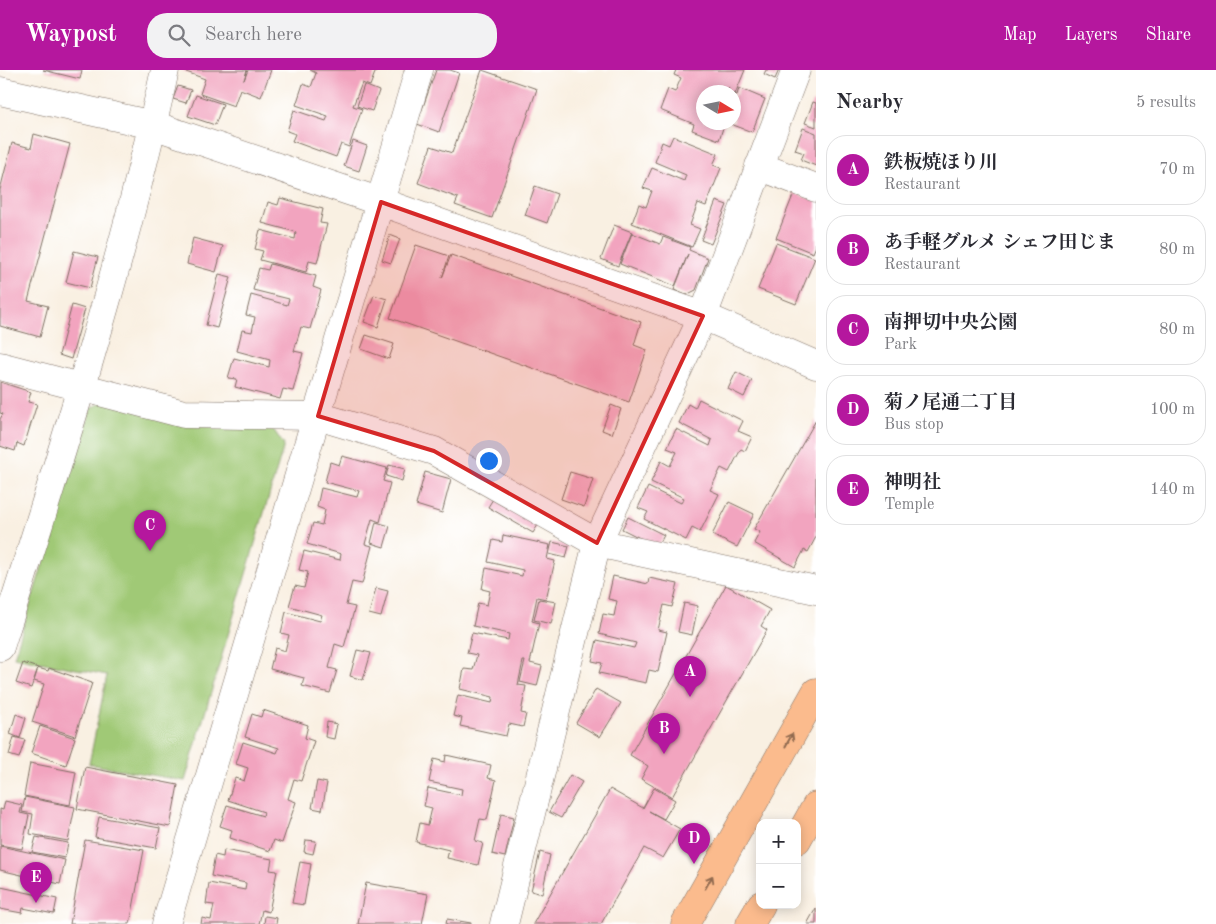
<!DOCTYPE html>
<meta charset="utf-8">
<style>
body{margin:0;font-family:"Old Standard TT","Noto Serif JP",serif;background:#f2f2f3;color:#2b2b33}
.controls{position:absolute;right:15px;bottom:15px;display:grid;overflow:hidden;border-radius:10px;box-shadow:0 2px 12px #0003}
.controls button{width:45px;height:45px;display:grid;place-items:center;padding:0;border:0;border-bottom:1px solid #e1e1e2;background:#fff;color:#2b2b33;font:25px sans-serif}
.compass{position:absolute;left:696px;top:15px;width:45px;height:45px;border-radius:50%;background:#fff;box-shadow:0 2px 12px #0003;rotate:100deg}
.you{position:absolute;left:488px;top:390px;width:18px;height:18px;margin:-12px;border:4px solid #fff;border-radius:50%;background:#1a73e8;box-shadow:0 0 0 8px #1a73e833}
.badge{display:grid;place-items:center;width:32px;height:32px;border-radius:50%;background:#b5179e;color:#fff;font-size:16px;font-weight:700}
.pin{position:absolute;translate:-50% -41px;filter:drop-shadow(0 1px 2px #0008)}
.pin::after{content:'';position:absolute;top:26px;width:18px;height:15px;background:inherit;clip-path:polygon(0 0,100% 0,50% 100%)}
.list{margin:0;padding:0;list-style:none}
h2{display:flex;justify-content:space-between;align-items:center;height:65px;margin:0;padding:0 20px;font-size:21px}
h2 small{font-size:16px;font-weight:400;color:#7c7c81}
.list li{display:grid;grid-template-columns:32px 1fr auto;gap:15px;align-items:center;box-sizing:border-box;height:70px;margin:0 10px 10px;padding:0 10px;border:1px solid #e1e1e2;border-radius:20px}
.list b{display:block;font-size:19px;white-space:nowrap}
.list p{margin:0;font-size:16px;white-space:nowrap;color:#7c7c81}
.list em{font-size:16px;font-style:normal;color:#7c7c81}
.icon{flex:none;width:28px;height:28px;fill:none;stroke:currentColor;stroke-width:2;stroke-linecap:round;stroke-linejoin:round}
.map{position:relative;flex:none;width:816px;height:854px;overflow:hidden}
header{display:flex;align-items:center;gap:30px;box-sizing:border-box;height:70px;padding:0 25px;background:#b5179e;color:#fff}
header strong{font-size:24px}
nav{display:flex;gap:28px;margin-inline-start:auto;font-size:18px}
.search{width:350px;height:45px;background:#f2f2f3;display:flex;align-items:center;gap:12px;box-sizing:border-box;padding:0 18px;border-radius:20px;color:#7c7c81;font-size:19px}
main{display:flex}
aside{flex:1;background:#fff}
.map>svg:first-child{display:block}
</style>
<header>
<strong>Waypost</strong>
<div class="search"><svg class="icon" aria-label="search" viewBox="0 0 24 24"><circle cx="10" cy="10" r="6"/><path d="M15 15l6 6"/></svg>Search here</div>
<nav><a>Map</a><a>Layers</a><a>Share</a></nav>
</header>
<main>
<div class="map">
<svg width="816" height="854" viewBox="0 0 816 854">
<rect width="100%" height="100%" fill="#fff"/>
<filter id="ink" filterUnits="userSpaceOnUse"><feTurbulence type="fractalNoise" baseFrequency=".02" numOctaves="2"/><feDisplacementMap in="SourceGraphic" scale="10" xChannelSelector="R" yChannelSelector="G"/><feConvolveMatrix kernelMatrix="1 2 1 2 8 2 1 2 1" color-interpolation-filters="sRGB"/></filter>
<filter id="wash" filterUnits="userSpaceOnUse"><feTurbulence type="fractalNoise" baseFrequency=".0096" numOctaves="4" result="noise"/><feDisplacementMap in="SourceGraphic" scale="20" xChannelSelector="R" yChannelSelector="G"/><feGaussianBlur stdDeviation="1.12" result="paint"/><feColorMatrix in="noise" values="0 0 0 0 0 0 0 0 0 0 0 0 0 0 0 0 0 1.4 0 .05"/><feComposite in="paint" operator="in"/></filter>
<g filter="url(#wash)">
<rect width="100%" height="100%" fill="#f9f0e2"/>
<path fill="#a0c976" stroke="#6e7a4a" d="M103,332L269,353L284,375L185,711L89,694L107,605L14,587L91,338Z"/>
<g id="blocks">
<path fill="#f2a4bf" d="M43,0H82L80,9Z
M181,0H247L244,10L248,0H271L261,27L240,19L234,36L200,24L205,9Z
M310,0H376L370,16L362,13L353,36L362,39L349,77L341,74L336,87L292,71L295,64L287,61L294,40L326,51L328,46L296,35L303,14L311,17L316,3Z
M436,0H450L459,3L439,62L417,54Z
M482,0L537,19L492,148L455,135L458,128L418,113L431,76L452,83Z
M676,0H745L735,24L728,21L729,17L727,22H704V52H725L719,70L692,60L694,54L660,40L668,19L675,22L681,8L674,5Z
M766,0H779L775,9L764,4Z
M364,15L379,21L372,41L357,36Z
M178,16L191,20L186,33L173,29Z
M739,18L765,29L752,62L728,53L734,52V24L737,25Z
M196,25L223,34L215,55L188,46Z
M813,32L816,33V57L805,53Z
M803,58L816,63V96L801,90L804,83L795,80Z
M34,64L70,74L28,231L48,236L40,267L0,256V120L12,73L31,78Z
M673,66L718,84L713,95L721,98L706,136L698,133L690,155L700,159L692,177L632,153L639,134L646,137L652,121L643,118L652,98L684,111L686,105L655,92L662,72L669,75Z
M353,71L367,76L359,101L344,96Z
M535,116L557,124L547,153L525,145Z
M794,123L816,131V176L813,183L776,168Z
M280,128L323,139L320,153L327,154L317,193L309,191L306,202L260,190L263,181L255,179L260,160L295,169L296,162L262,153L268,132L278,135Z
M716,131L727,135L711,174L701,170Z
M614,155L632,162L618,196L601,189Z
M632,163L660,174L663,167L690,177L689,180L708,188L696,220L686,225L674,220L688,184L675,216L620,194Z
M390,165L400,169L391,193L382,190Z
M193,168L223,176L216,202L187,194Z
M776,173L815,188L796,234L758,219Z
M416,175L449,186L442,208L451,185L641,252L634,275L647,280L629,332L390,248Z
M74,181L98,187L90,218L66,212Z
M270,194L316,206L313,217L321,220L310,259L301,257L294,281L303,283L293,321L283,319L280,329L235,317L237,309L228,308L234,288L269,297L270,290L237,281L242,260L252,262L255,247L246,245L251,225L287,235L289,229L253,220L259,198L268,200Z
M219,204L231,207L217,258L206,255Z
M374,225L387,229L378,257L364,252Z
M72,235L85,239L71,289L59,285Z
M366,265L394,274L389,289L361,279Z
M736,302L752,310L744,327L728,319Z
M0,312L31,322L28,332L37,334L24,376L17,373L15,381L0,376V349L3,344L0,343Z
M699,329L743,351L738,361L752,367L745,381L741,379L729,402L721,398L710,420L719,424L700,462L692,458L686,470L644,449L648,442L638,438L648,417L681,433L684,428L651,412L661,391L670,396L677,382L667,378L676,359L710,376L712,370L679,353L688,334L695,338Z
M611,335L621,339L612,364L602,360Z
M816,350V467L808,482L804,480L795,497L754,473L760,462L754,459Z
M342,386L387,398L383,411L390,413L380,452L372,449L365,474L372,476L362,514L352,512L346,535L355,537L344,577L335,574L329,598L337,600L330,623L302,616L304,608L270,599L275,578L285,581L289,565L281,563L286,542L320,551L322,545L289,536L295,516L304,518L308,502L299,500L304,481L340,490L341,484L307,474L313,453L322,455L325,440L317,437L321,418L357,427L359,421L325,412L330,392L339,395Z
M389,395L405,399L402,411L386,406Z
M425,402L451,409L442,443L416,435Z
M570,402L593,409L584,437L561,429Z
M493,429L538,455L533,463L488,437Z
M729,432L754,444L737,477L712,465Z
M628,447L664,465L658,477L622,459Z
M376,452L390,456L384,477L371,473Z
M503,465L550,475L547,489L555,491L546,529L537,527L532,551L539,553L530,593L542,596L537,616L520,612L525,591H523L518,615L526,616L521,643L526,644L523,657L509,654L506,666L460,656L462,648L453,646L458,625L492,633L493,627L460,619L464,599L473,600L477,585L467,583L472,563L508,570L509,564L473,556L478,533L487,535L490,521L482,519L486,498L522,506L523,500L488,492L493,470L502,472Z
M552,472L569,476L566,488L549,484Z
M613,506L648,514L649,508L678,514L672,537L664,535L658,560L667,562L658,602L649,600L646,613L599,603L602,593L592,591L597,570L634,578L636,573L599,564L603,544L614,546L617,531L608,529Z
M726,515L770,540L761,556L767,560L672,727L641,709L648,696L630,685Z
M376,518L388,521L381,547L369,544Z
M539,529L556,532L551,554L534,550Z
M684,533L698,536L692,565L678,562Z
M357,580L371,583L363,610L350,606Z
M23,593L38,598L31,618L16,613Z
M38,598L48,601L49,598L92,613L75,666L32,652L44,614L34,611Z
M596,619L621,633L600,667L576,653Z
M263,640L308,655L305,668L314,671L301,711L294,709L288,729L296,732L282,773L274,770L270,781L230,768L232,760L220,756L227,735L263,746L264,742L228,730L235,708L244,711L248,698L236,694L243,672L277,683L279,678L245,667L252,644L261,647Z
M16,644L26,648L20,668L10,664Z
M327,652L337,654L334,669L325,667Z
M40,656L75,668L66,695L31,683Z
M14,667L25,670L19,688L9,685Z
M446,685L491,695L488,708L496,710L487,750L480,749L475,771L483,773L478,795L447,788L449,780L416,772L420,753L428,755L432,738L424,736L428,718L461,725L462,719L429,712L434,689L445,692Z
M30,693L76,702L70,735L24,726Z
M85,697L178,715L170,757L77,739Z
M570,705L582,712L561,748L549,742Z
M317,711L327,713L322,740L312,738Z
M654,718L675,730L664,749L649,741L680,759L663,788L644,778L601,854H533L610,719L643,738Z
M25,727L75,737L68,771L30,764L33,744L22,742Z
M5,731L22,735L20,743L29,745L22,779L0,775V739L3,740Z
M501,744L514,747L505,787L492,784Z
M99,747L160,758L156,778L95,767Z
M36,767L68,773L65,788L32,782Z
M85,770L144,780L130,854H70Z
M306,770L316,771L313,784L304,782Z
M0,776L65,790L60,814L0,800Z
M224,780L272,789L270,800L277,801L269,842L262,840L259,854H201L202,848L211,850L214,835L206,834L209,813L245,820L246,813L211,806L215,785L223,787Z
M540,782L550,785L542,824L531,821Z
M300,792L311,794L304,835L292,833Z
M366,813L428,824L422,854H358Z
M1,817L57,829L54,844L23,838L22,843L0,839Z
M816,838V854H807Z
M265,846L277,848L276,854H264Z
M447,849L471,853V854H446Z"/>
</g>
</g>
<g filter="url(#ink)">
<use href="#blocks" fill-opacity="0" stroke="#7e6f63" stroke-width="1"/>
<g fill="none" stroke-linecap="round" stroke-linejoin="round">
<g stroke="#7e6f63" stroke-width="29">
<path id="street" d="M0,21L153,55L381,132L703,246L816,295
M759,96L816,118
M0,296L184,344L318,346L434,381L597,473L816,520
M0,577C61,386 122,196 165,0
M166,854L419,0
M504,854L597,473L703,246L796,0"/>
</g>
<g stroke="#7e6f63" stroke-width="29">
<path id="highway" d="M797,770L816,736
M685,854L816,622
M750,854L761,835"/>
</g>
<use href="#street" stroke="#fff" stroke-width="28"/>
<use href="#highway" stroke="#fbbb8d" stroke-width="28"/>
</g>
<defs><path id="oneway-shaft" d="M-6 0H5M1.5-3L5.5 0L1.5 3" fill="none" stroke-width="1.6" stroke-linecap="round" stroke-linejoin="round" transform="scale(1.25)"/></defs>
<g stroke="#916b50">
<use href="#oneway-shaft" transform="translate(789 670) rotate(-61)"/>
<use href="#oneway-shaft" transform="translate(709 812) rotate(-61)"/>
</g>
</g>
<path fill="#d62828" fill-opacity="0.2" stroke="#d62828" stroke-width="4" stroke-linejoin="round" d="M381,132L703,246L597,473L434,381L318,346Z"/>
</svg>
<div class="controls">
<button>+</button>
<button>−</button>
</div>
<svg class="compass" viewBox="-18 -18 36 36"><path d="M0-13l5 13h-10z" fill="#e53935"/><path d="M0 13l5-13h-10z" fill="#7c7c81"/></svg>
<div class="you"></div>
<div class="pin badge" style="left:690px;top:627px">A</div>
<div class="pin badge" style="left:664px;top:684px">B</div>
<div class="pin badge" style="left:150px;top:481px">C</div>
<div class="pin badge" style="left:694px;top:794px">D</div>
<div class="pin badge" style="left:36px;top:833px">E</div>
</div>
<aside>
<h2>Nearby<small>5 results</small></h2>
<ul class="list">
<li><span class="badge">A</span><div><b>鉄板焼ほり川</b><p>Restaurant</p></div><em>70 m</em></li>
<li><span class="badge">B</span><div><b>あ手軽グルメ シェフ田じま</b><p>Restaurant</p></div><em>80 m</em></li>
<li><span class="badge">C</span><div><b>南押切中央公園</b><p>Park</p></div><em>80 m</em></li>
<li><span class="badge">D</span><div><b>菊ノ尾通二丁目</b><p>Bus stop</p></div><em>100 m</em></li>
<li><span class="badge">E</span><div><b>神明社</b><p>Temple</p></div><em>140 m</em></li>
</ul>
</aside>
</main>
